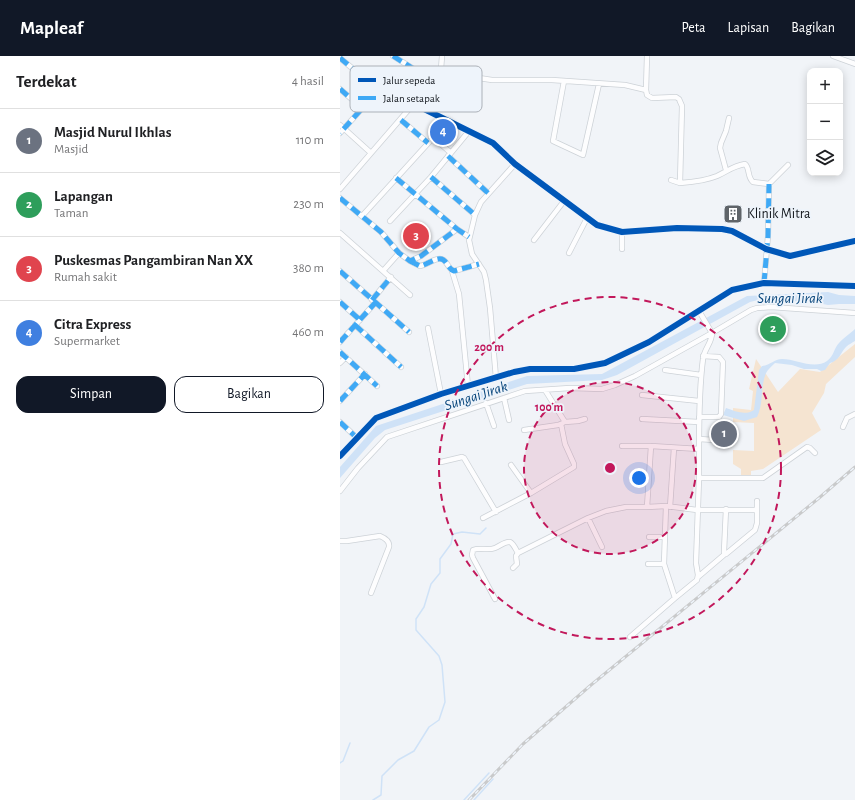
<!DOCTYPE html>
<html lang="id">
<meta charset="utf-8">
<style>
body{margin:0;font-family:"Alegreya Sans",sans-serif;background:#f2f2f2;color:#202124}
.controls{position:absolute;right:12px;top:12px;display:grid;overflow:hidden;border-radius:8px;box-shadow:0 2px 10px #0003}
.controls button{width:36px;height:36px;display:grid;place-items:center;padding:0;border:0;border-bottom:1px solid #e0e0e0;background:#fff;color:#202124;font:20px sans-serif}
.you{position:absolute;left:299px;top:422px;width:14px;height:14px;margin:-10px;border:3px solid #fff;border-radius:50%;background:#1a73e8;box-shadow:0 0 0 6px #1a73e833}
.badge{display:grid;place-items:center;width:26px;height:26px;border-radius:50%;background:#111827;color:#fff;font-size:13px;font-weight:700}
.pin{position:absolute;translate:-50% -50%;border:2px solid #fff;box-shadow:0 1px 4px #0006}
.list{margin:0;padding:0;list-style:none}
h2{display:flex;justify-content:space-between;align-items:center;height:52px;margin:0;padding:0 16px;font-size:17px}
h2 small{font-size:13px;font-weight:400;color:#757577}
.list li{display:grid;grid-template-columns:26px 1fr auto;gap:12px;align-items:center;box-sizing:border-box;height:64px;padding:0 16px;border-top:1px solid #e0e0e0}
.list b{display:block;font-size:15px;white-space:nowrap}
.list p{margin:0;font-size:13px;white-space:nowrap;color:#757577}
.list em{font-size:13px;font-style:normal;color:#757577}
.actions{display:flex;gap:8px;padding:12px 16px}
.actions a{flex:1;padding:9px 0;border:1px solid #111827;border-radius:12px;text-align:center;font-size:14px;color:#111827}
.actions .main{background:#111827;color:#fff}
.icon{flex:none;width:22px;height:22px;fill:none;stroke:currentColor;stroke-width:2;stroke-linecap:round;stroke-linejoin:round}
.map{position:relative;flex:none;width:515px;height:744px;overflow:hidden}
header{display:flex;align-items:center;gap:24px;box-sizing:border-box;height:56px;padding:0 20px;background:#111827;color:#fff}
header strong{font-size:19px}
nav{display:flex;gap:22px;margin-inline-start:auto;font-size:14px}
main{display:flex}
aside{flex:1;background:#fff}
.map>svg:first-child{display:block}
</style>
<header>
<strong>Mapleaf</strong>
<nav><a>Peta</a><a>Lapisan</a><a>Bagikan</a></nav>
</header>
<main>
<aside>
<h2>Terdekat<small>4 hasil</small></h2>
<ul class="list">
<li><span class="badge" style="background:#6b7280">1</span><div><b>Masjid Nurul Ikhlas</b><p>Masjid</p></div><em>110 m</em></li>
<li><span class="badge" style="background:#2e9e5b">2</span><div><b>Lapangan</b><p>Taman</p></div><em>230 m</em></li>
<li><span class="badge" style="background:#e0444e">3</span><div><b>Puskesmas Pangambiran Nan XX</b><p>Rumah sakit</p></div><em>380 m</em></li>
<li><span class="badge" style="background:#3f7fe0">4</span><div><b>Citra Express</b><p>Supermarket</p></div><em>460 m</em></li>
</ul>
<div class="actions"><a class="main">Simpan</a><a>Bagikan</a></div>
</aside>
<div class="map">
<svg width="515" height="744" viewBox="0 0 515 744">
<rect width="100%" height="100%" fill="#f1f4f8"/>
<path fill="#f5e4d1" d="M515,288V301L486,328L484,337L472,357L481,374L423,413L411,415V424H401V413L393,408V394L414,395V367L393,366V352L411,354L413,335L409,333L416,303L438,336L460,313L480,316Z"/>
<path fill="#cfe2f7" d="M488,236L499,239L515,240V248H499L488,249L473,246L418,244L410,246L277,319L262,324L187,328L45,374L35,382L0,422V411L36,370L187,320L262,318L407,240Z
M515,273V285C512,287 509,288 506,291C501,296 499,305 490,307L485,314L481,315L477,313H464L452,309L435,307C432,310 428,313 426,317C420,331 424,347 417,361L404,365L383,359L386,352C395,355 405,360 414,354L419,314L422,310C431,309 434,303 442,303C456,303 474,314 487,305C494,300 494,292 499,287C503,282 510,278 515,273Z"/>
<g fill="none" stroke-linecap="round" stroke-linejoin="round">
<path stroke="#cfe2f7" stroke-width="1.5" d="M0,707L3,705L10,687
M33,744L41,739L42,720L58,704L74,695L89,671L99,664L105,646L102,609L99,600L76,574V563L84,551L91,528L100,517V503L111,488L113,478L122,476L140,478L146,472
M124,744L149,717
M134,744L153,723"/>
<g stroke="#cdd2d7" stroke-width="6">
<path id="minor" d="M53,0L93,25
M493,0L515,8
M0,2L36,32L35,38L0,77
M101,13L126,20L152,24H212L285,29L306,34L307,39L312,42L336,41L339,43L342,50L340,127C353,126 365,125 377,120C388,115 393,110 405,108C410,112 407,121 413,126L429,128
M224,25L213,85L243,99L259,28
M0,33L22,52
M306,34L307,0
M82,44L101,13L102,0
M78,50L153,87L175,108L257,169L282,176L337,172L382,173L392,175L426,193L450,200L515,185
M61,64L88,87
M0,69L31,97
M108,100L148,137
M386,114L380,92L381,87L386,75L389,62
M91,121L135,159
M56,122L117,173
M331,124L340,127
M0,133L70,52L75,50H78L81,47
M0,142L41,176L59,197L70,205L81,200L117,173L129,181
M22,160L92,83H95L111,97
M50,165L91,121L129,75
M0,177L70,239
M194,184L224,145
M282,193V176
M229,197L247,162
M70,205L80,210C86,209 92,204 98,203C107,201 107,213 114,215L139,208
M0,215L69,276
M43,215L59,197
M112,215L119,238L128,330
M424,227L428,180L429,128L448,109
M32,244L51,221
M0,246L20,264
M15,269L61,311
M88,272L101,338
M0,286L35,247
M0,296L37,330
M0,307L6,301
M325,314L361,319
M156,322L150,252L146,224L144,216L132,198L129,184L135,159L141,146L175,108
M205,334L225,366L238,365L245,363
M302,339L359,345
M164,342L169,364
M0,345L25,318
M146,347L154,370
M359,361H379L381,358L383,306L379,301L363,300
M302,363L359,366
M0,366L17,382
M503,371L507,362L515,358
M184,374L218,369L223,367
M359,383L374,384
M282,390H311L359,393C359,363 359,333 363,303C364,293 372,287 372,277L411,254L417,252L431,251L515,257
M0,400L36,362L101,338L174,316L190,313H234L265,307L309,286L392,234L424,227L515,230
M101,406L122,401L124,402L156,456
M171,409L191,437
M359,422H423L467,391L470,392L475,397
M0,435L18,412L47,381L185,335L230,332L262,333L275,329L295,320L372,277L359,255
M417,445V454
M307,451L326,450L357,454H417V467L415,474L386,498L384,497V495L386,453
M330,451L334,392
M143,462L191,437L234,411V408L225,388L221,368
M248,462L262,491
M309,481H324
M0,485H7L40,480C45,482 50,485 49,491L31,537
M308,508H324
M173,512L177,508L176,500L178,497
M358,521L385,498
M335,542L357,524L358,519L356,507L359,422V393
M155,543L133,502L132,499L133,494C140,491 148,495 155,492C160,490 165,485 170,486C174,488 176,494 178,497L248,462L266,455L286,451H307L311,390
M290,581L335,542L324,508L326,450"/>
</g>
<use href="#minor" stroke="#fdfdfe" stroke-width="4.5"/>
<g stroke="#c9cacb" stroke-width="3">
<path id="rail" d="M129,744L183,688L251,629L479,442L515,411"/>
</g>
<use href="#rail" stroke="#eef4fb" stroke-width="1.5" stroke-dasharray="4.5" stroke-linecap="butt"/>
<path stroke="#3fa9f5" stroke-width="5" stroke-dasharray="10 5" stroke-linecap="butt" d="M53,0L93,25
M0,2L36,32L35,38L0,77
M0,33L22,52
M61,64L88,87
M108,100L148,137
M91,121L135,159
M56,122L117,173
M0,142L41,176L59,197L70,205L81,200L117,173L129,181
M70,205L80,210C86,209 92,204 98,203C107,201 107,213 114,215L139,208
M0,215L69,276
M424,227L428,180L429,128
M32,244L51,221
M0,246L20,264
M15,269L61,311
M0,286L35,247
M0,296L37,330
M0,345L25,318
M0,366L17,382"/>
<g stroke="#eef4fb" stroke-width="8">
<path id="cycleway" d="M78,50L153,87L175,108L257,169L282,176L337,172L382,173L392,175L426,193L450,200L515,185
M0,400L36,362L101,338L174,316L190,313H234L265,307L309,286L392,234L424,227L515,230"/>
</g>
<use href="#cycleway" stroke="#0057b8" stroke-width="6"/>
</g>
<circle cx="270" cy="412" r="86" fill="#c2185b" fill-opacity=".12"/>
<g fill="none" stroke="#c2185b" stroke-width="2" stroke-dasharray="7 5">
<circle cx="270" cy="412" r="86"/>
<circle cx="270" cy="412" r="171"/>
</g>
<defs>
<g id="building-square" transform="scale(1)"><rect x="-9" y="-9" width="18" height="18" rx="4" fill="#5f6469" stroke="#eef4fb"/><path d="M-4-6H4V6H1V3H-1V6H-4ZM-2.5-4.3h1.7v1.8h-1.7ZM.8-4.3h1.7v1.8H.8ZM-2.5-1h1.7V.8h-1.7ZM.8-1h1.7V.8H.8Z" fill="#fff"/></g>
</defs>
<g fill-rule="evenodd">
<use href="#building-square" x="393" y="158"/>
</g>
<g text-anchor="middle" dominant-baseline="central" stroke-width="3.5" stroke-linejoin="round" paint-order="stroke">
<g font-size="14" fill="#11161c" stroke="#eef4fb" text-anchor="start">
<text x="407" y="158">Klinik Mitra</text>
</g>
<g font-size="15" font-style="italic" fill="#07457b" stroke="#eef4fb">
<text x="450" y="242">Sungai Jirak</text>
<text transform="translate(136 340) rotate(-18)">Sungai Jirak</text>
</g>
</g>
<rect x="10" y="10" width="132" height="46" rx="6" fill="#eef4fb" stroke="#acb1b8" stroke-width="1"/>
<rect x="18" y="22" width="18" height="4" fill="#0057b8"/>
<rect x="18" y="40" width="18" height="4" fill="#3fa9f5"/>
<g font-size="11" fill="#11161c">
<text x="43" y="28">Jalur sepeda</text>
<text x="43" y="46">Jalan setapak</text>
</g>
<circle cx="270" cy="412" r="6" fill="#c2185b" stroke="#eef4fb" stroke-width="2"/>
<g font-size="12" text-anchor="middle" font-weight="bold" fill="#c2185b" stroke="#eef4fb" stroke-width="3.5" stroke-linejoin="round" paint-order="stroke">
<text x="149" y="295">200 m</text>
<text x="209" y="355">100 m</text>
</g>
</svg>
<div class="controls">
<button>+</button>
<button>−</button>
<button><svg class="icon" aria-label="layers" viewBox="0 0 24 24"><path d="M12 4l9 5-9 5-9-5zM3 14l9 5 9-5"/></svg></button>
</div>
<div class="you"></div>
<div class="pin badge" style="left:384px;top:378px;background:#6b7280">1</div>
<div class="pin badge" style="left:433px;top:273px;background:#2e9e5b">2</div>
<div class="pin badge" style="left:76px;top:180px;background:#e0444e">3</div>
<div class="pin badge" style="left:103px;top:76px;background:#3f7fe0">4</div>
</div>
</main>
